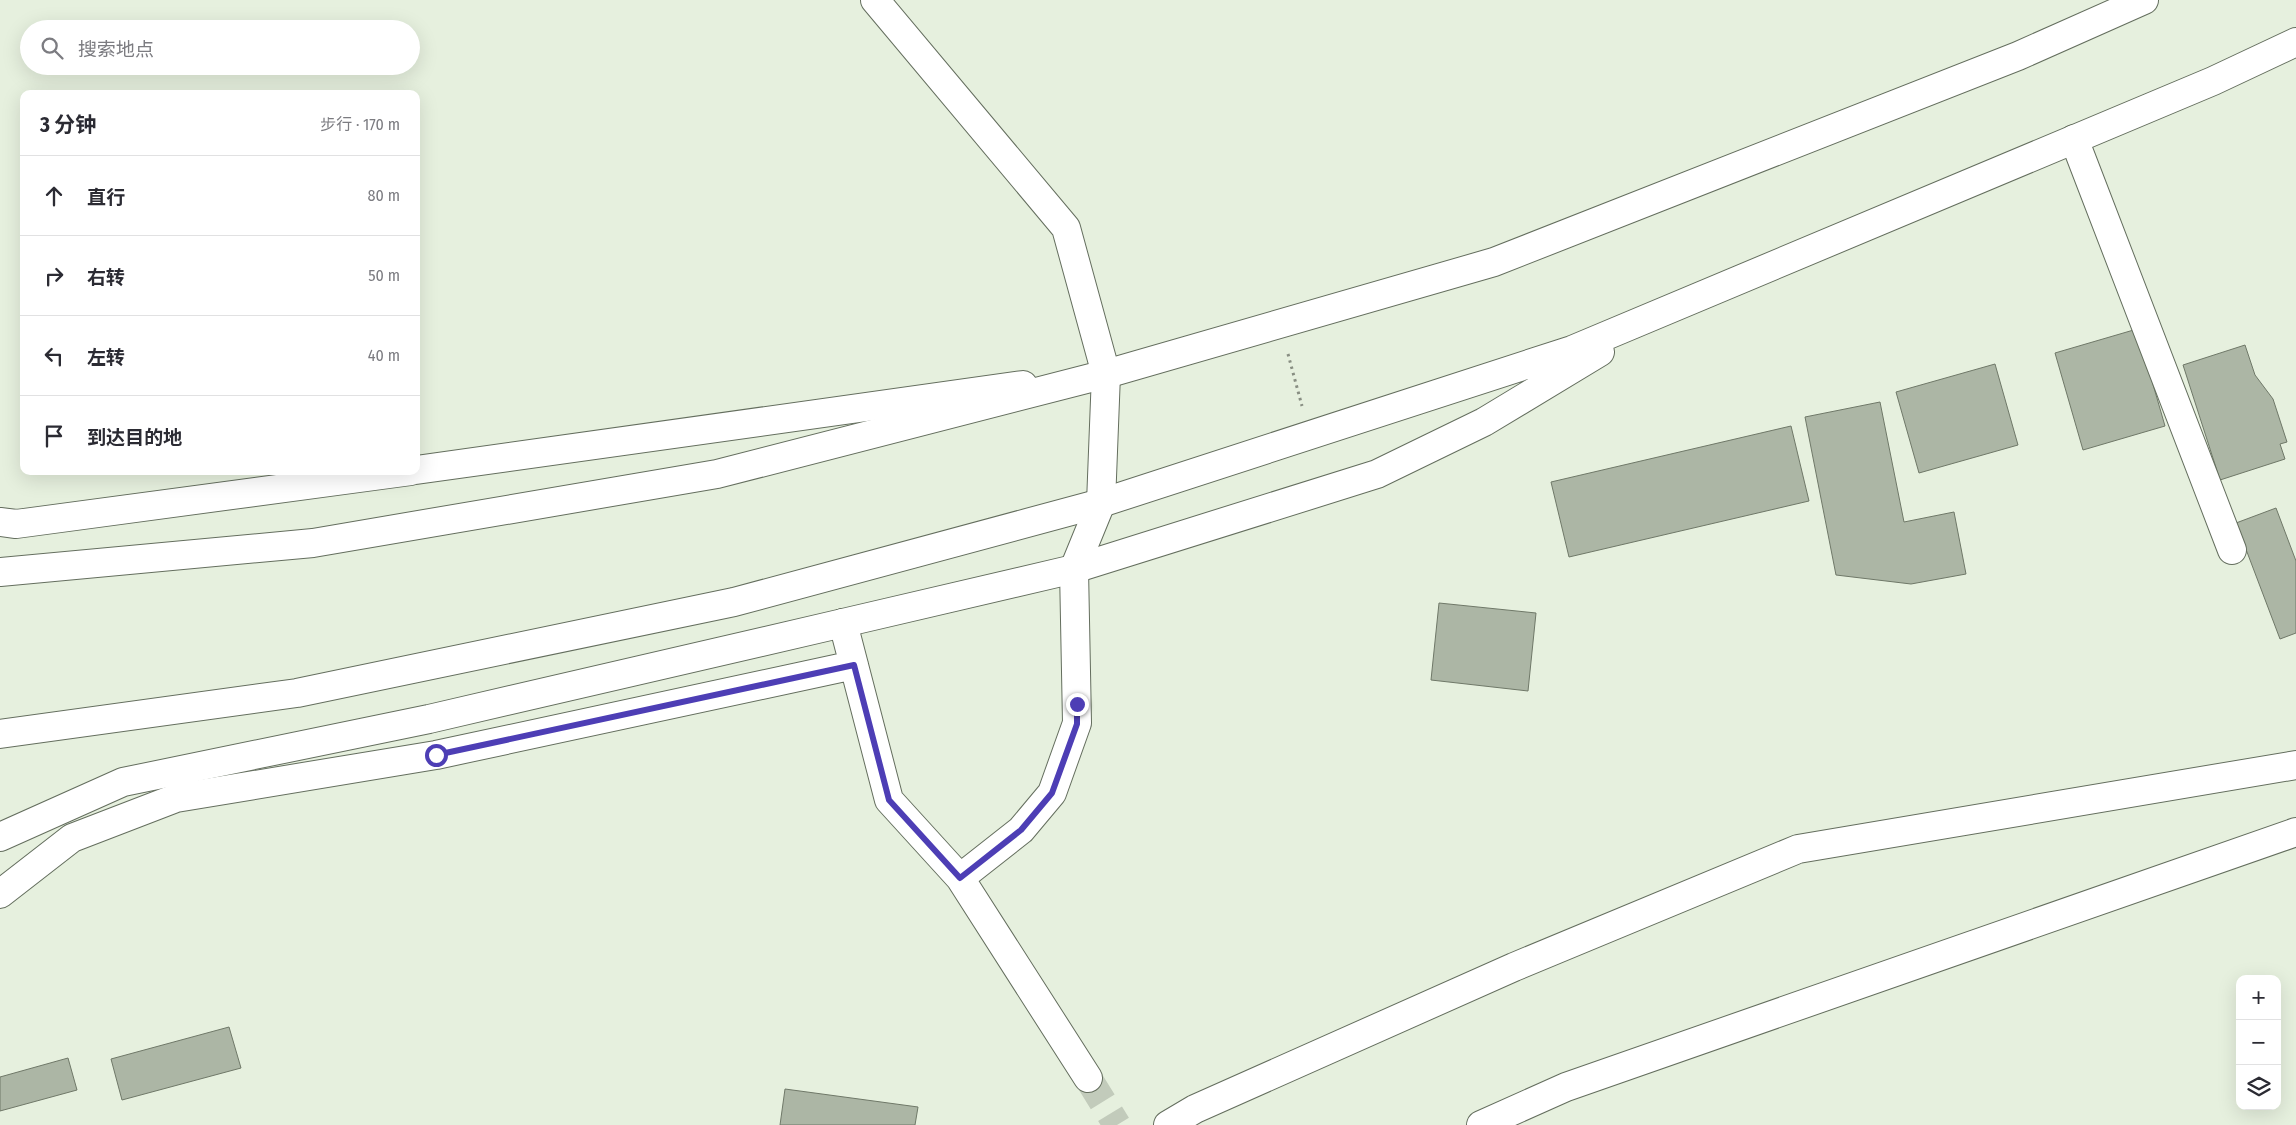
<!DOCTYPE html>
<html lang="zh">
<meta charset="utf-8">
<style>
body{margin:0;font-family:"Fira Sans Condensed","Noto Sans SC",sans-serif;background:#f7f7f7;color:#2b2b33}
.controls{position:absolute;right:15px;bottom:15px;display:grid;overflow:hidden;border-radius:10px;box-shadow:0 5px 20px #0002}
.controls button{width:45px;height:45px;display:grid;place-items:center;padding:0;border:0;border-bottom:1px solid #e1e1e2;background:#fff;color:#2b2b33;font:25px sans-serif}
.stop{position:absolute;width:15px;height:15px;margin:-11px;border:4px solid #4d3eb5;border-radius:50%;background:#fff}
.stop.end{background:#4d3eb5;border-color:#fff;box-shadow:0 1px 5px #0008}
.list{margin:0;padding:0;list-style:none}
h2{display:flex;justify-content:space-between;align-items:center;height:65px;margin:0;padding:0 20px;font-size:21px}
h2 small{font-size:16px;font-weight:400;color:#7c7c81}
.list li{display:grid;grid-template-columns:32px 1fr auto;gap:15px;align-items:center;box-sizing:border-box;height:80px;padding:0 20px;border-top:1px solid #e1e1e2}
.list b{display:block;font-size:19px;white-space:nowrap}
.list em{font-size:16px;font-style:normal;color:#7c7c81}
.icon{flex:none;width:28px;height:28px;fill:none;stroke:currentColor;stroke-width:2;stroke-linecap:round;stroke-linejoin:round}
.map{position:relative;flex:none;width:2296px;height:1125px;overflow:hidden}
.search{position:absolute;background:#fff;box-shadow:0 5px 20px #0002;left:20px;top:20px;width:400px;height:55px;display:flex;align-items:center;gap:12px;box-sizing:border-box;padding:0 18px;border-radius:28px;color:#7c7c81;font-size:19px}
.panel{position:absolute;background:#fff;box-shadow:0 5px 20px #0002;left:20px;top:90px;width:400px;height:385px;border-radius:10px}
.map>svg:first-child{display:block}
</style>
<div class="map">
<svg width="2296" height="1125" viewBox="0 0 2296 1125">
<rect width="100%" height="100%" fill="#e6f0de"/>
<path fill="#acb6a5" stroke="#6f7868" d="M2137,329L2165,426L2083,450L2055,353Z
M2245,345L2255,375L2273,399L2287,442L2280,444L2285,459L2220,480L2183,365Z
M1995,364L2018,445L1919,473L1896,392Z
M1880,402L1904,522L1954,512L1966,574L1911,584L1836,575L1805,417Z
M1791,426L1809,501L1569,557L1551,482Z
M2276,508L2296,561V633L2280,639L2236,523Z
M1439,603L1536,613L1528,691L1431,680Z
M229,1027L241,1068L122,1100L111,1059Z
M68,1058L77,1090L0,1111V1077Z
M785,1089L918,1107L915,1125H780Z"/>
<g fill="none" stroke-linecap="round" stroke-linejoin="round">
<path stroke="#c2cbbb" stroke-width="28" stroke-dasharray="28 14" stroke-linecap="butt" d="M1088,1078L1117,1125"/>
<g stroke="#646e5e" stroke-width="30">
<path id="minor" d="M2074,139L2232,550
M843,623L889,800L960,878L1088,1078
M960,878L1021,830L1052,793L1077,723L1074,569L1101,503
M0,894L72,838L176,798L436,755L854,665"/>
</g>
<g stroke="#646e5e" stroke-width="30">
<path id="tertiary" d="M875,0L1066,228L1106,374L1101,503"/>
</g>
<g stroke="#646e5e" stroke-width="30">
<path id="primary" d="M416,470L1023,385
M0,522L16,524L411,471"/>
</g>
<g stroke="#646e5e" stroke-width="30">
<path id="trunk" d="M0,572L313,543L717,474L1106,374L1494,262L2018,56L2144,0
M843,623L1074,569L1377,474L1484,422L1600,352
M0,734L297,693L734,602L1101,503L1572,350L2213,81L2296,42"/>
</g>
<g stroke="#646e5e" stroke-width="30">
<path id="motorway" d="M0,837L123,782L429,719L843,623
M1168,1125L1195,1109L1514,967L1798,849L2296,765
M1481,1125L1566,1087L2296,832"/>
</g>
<path stroke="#888e82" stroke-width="3" stroke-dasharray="2.5 4" stroke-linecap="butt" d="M1288,354L1302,406"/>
<use href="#minor" stroke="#fff" stroke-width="28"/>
<use href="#tertiary" stroke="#fff" stroke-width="28"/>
<use href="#primary" stroke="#fff" stroke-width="28"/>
<use href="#trunk" stroke="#fff" stroke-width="28"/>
<use href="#motorway" stroke="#fff" stroke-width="28"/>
</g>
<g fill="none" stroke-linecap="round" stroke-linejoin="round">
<path stroke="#4d3eb5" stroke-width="6" d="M436,755L854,665L889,800L960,878L1021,830L1052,793L1077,724V704"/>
</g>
</svg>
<div class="controls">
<button>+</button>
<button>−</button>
<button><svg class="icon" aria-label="layers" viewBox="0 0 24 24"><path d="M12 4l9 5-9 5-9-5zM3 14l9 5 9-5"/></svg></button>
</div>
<div class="stop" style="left:436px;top:755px"></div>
<div class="stop end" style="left:1077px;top:704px"></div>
<div class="search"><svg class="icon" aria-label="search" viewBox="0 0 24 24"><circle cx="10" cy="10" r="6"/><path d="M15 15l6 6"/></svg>搜索地点</div>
<section class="panel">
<h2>3 分钟<small>步行 · 170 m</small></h2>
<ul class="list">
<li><svg class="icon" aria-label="ahead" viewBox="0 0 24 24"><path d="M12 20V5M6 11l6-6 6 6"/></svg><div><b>直行</b></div><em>80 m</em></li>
<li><svg class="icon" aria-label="right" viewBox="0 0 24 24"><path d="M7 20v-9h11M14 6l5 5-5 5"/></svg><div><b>右转</b></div><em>50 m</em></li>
<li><svg class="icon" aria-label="left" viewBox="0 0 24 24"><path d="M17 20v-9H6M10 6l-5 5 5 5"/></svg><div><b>左转</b></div><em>40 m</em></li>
<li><svg class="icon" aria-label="arrive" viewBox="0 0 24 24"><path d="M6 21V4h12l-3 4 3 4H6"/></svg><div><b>到达目的地</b></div></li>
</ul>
</section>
</div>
